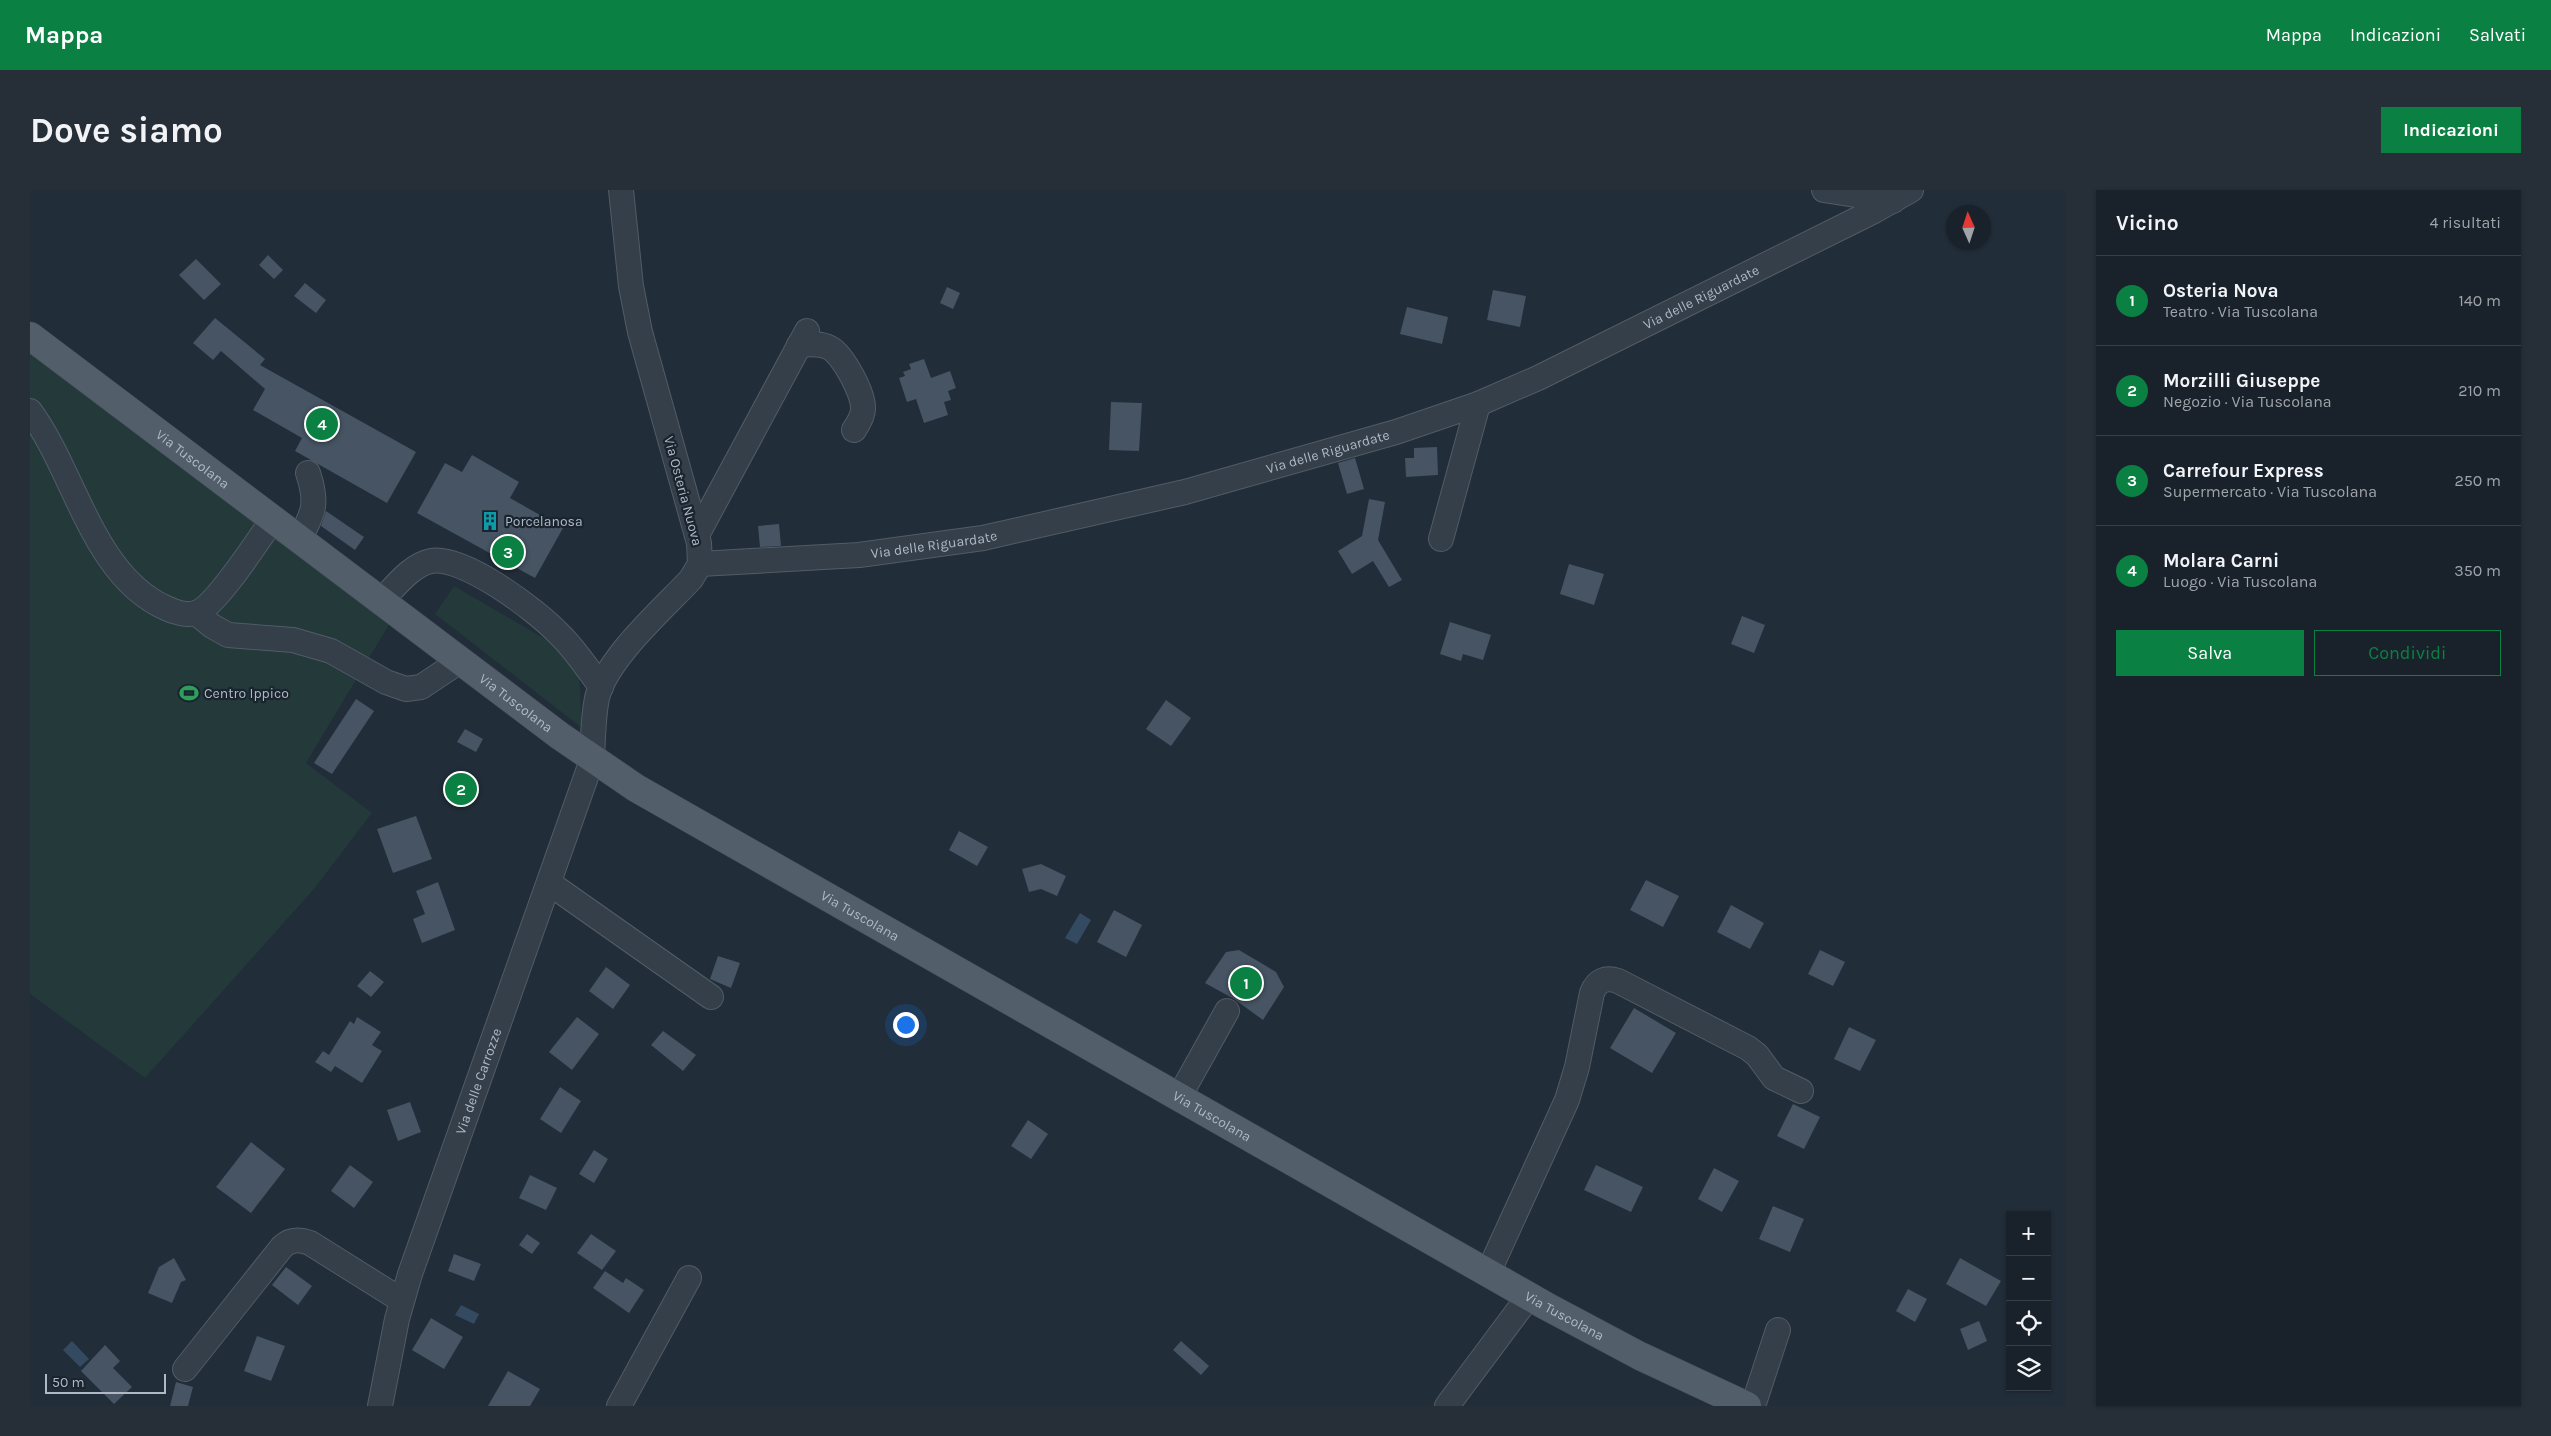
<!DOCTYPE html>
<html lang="it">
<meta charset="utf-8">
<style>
body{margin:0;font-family:Karla,sans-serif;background:#262f37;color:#f1f3f6}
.controls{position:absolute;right:15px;bottom:15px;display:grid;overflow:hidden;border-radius:0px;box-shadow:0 1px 4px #0004}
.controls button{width:45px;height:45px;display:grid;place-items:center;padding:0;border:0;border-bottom:1px solid #373f47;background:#19222b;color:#f1f3f6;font:25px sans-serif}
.compass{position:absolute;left:1916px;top:15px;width:45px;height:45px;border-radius:50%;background:#19222b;box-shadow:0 1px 4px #0004;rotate:357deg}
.scale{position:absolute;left:15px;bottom:12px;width:121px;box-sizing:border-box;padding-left:5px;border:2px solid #afb9c6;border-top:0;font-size:14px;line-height:18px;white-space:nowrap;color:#afb9c6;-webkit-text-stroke:4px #1a242e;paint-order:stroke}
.you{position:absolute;left:875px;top:834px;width:18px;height:18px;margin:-12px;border:4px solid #fff;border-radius:50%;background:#1a73e8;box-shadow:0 0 0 8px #1a73e833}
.badge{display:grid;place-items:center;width:32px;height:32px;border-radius:50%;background:#0b8043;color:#fff;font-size:16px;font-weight:700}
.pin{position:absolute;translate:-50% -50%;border:2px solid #fff;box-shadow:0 1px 5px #0006}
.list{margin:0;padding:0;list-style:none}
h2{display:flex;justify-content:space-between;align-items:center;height:65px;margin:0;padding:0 20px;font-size:21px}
h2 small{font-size:16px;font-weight:400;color:#9fa4a9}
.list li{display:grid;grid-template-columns:32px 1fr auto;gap:15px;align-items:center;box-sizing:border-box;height:90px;padding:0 20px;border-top:1px solid #373f47}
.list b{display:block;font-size:19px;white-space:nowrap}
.list p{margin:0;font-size:16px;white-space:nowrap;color:#9fa4a9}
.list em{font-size:16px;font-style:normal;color:#9fa4a9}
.actions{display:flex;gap:10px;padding:15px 20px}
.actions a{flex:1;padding:11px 0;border:1px solid #0b8043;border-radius:0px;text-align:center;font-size:18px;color:#0b8043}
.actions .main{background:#0b8043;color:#fff}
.icon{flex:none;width:28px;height:28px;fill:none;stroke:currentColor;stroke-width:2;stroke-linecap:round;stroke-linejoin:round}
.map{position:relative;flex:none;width:2036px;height:1216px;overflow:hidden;border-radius:0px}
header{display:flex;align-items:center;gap:30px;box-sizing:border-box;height:70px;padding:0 25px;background:#0b8043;color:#fff}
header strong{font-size:24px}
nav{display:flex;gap:28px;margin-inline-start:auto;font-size:18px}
.intro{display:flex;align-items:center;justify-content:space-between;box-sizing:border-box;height:120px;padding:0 30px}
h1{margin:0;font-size:35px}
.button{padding:12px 22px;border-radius:0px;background:#0b8043;color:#fff;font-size:18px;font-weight:700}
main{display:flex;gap:30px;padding:0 30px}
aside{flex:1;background:#19222b;border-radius:0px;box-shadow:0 1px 4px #0004}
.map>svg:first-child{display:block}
</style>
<header>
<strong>Mappa</strong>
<nav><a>Mappa</a><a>Indicazioni</a><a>Salvati</a></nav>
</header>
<div class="intro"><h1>Dove siamo</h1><a class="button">Indicazioni</a></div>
<main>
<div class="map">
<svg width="2036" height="1216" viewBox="0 0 2036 1216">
<rect width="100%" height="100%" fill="#212d39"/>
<path fill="#23393a" d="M0,160L360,433L276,573L342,623L284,699L115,888L0,804Z
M424,396L536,461L549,483L552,538L405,424Z"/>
<path fill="#344a61" d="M1050,723L1061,730L1047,754L1035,748Z
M431,1115L449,1124L444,1134L425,1125Z
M42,1151L59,1169L50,1177L33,1160Z"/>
<path fill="#465463" d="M238,65L253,80L244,89L229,75Z
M166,69L191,94L174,110L149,85Z
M275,93L296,110L286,123L264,106Z
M917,97L930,103L923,119L910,113Z
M1463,100L1496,106L1490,137L1457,130Z
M1377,117L1418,127L1412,154L1370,144Z
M185,128L235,169L230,175L386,262L357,313L265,261L272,248L223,220L235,199L191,161L183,170L163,153Z
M894,169L901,188L920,181L926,198L918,201L921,210L914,212L918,225L894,233L886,209L877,212L869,188L875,186L873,182L881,179L879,174Z
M1081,212L1112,213L1109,261L1079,260Z
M1407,257L1408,285L1376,287L1375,268H1384V258Z
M442,265L489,292L480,308L533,338L505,388L387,323L415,273L432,282Z
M1325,268L1334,299L1317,304L1308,273Z
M1339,309L1355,312L1348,350L1372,390L1359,397L1343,371L1322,384L1308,361L1332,346Z
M296,321L334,347L325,360L291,336Z
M749,334L751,356L730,357L728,336Z
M1539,374L1574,384L1564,415L1530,404Z
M1712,426L1735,435L1724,463L1701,454Z
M1420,432L1461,445L1453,470L1433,464L1431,471L1410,464Z
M326,509L344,521L302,584L284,573Z
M1136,510L1161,528L1141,556L1116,539Z
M435,539L453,549L446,562L427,552Z
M386,626L402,669L363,683L347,639Z
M929,641L958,657L947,676L919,660Z
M1011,674L1036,686L1027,706L1011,699L999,702L992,679Z
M1616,690L1649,706L1633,737L1600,720Z
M408,692L425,740L392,753L383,729L395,724L386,701Z
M1701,715L1734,733L1720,759L1687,742Z
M1084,720L1112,735L1096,767L1067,752Z
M1209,760L1246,782L1254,797L1233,830L1204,809L1175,793L1196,762Z
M1790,760L1815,772L1803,796L1778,784Z
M688,766L710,773L701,798L680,789Z
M576,777L600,795L583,819L559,801Z
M340,781L354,792L341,807L327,796Z
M1604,818L1646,843L1622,883L1580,858Z
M327,827L351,842L342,855L352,861L332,893L305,876L301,882L285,872L293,861L299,865L320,831L324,834Z
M547,827L569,844L542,880L519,862Z
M1819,837L1846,850L1830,881L1804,869Z
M633,841L666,865L653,881L621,855Z
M530,897L551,911L531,943L510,929Z
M380,912L391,942L368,951L357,920Z
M1763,914L1790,927L1774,959L1747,946Z
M998,930L1018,944L1001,969L981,956Z
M221,952L255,979L221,1023L186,997Z
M564,960L578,969L564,993L549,984Z
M320,975L343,992L324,1018L301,1001Z
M1566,975L1613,997L1601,1022L1554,1000Z
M1684,978L1709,991L1692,1022L1668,1009Z
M500,985L527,998L516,1020L489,1008Z
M1743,1016L1774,1029L1760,1062L1729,1049Z
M497,1044L510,1053L502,1064L489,1055Z
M561,1044L586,1061L572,1080L547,1063Z
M424,1064L451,1074L444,1091L418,1081Z
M144,1068L156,1090L151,1092L142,1113L118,1103L129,1077Z
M1930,1068L1971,1091L1956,1116L1916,1094Z
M256,1077L282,1096L268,1115L242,1095Z
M575,1081L593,1093L596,1088L614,1100L599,1123L563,1098Z
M1878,1099L1897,1109L1885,1132L1866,1121Z
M401,1128L433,1147L414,1179L382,1160Z
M1949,1131L1957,1151L1938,1160L1930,1139Z
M227,1146L255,1156L241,1191L214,1181Z
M1151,1151L1179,1176L1171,1185L1143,1160Z
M75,1155L90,1171L83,1178L102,1197L84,1214L51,1181Z
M478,1181L510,1199L500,1216H458Z
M146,1192L163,1197L158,1216H140Z"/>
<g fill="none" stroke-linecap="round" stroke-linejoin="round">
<g stroke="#525c67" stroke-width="26">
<g id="minor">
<path d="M1794,0L1863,11"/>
<path d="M769,155C779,154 791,153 800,158C813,165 834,204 833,219C833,226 828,234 824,240"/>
<path d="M0,221C45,282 63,386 136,418C144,422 157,426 166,423C186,416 229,349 243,329"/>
<path d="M667,345L777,141"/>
<path d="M269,349C284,323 288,313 278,283"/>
<path d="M1411,349L1448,214"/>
<path id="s1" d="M670,374L829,365L953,348L1155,302L1366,242L1448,214L1508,188L1844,21L1881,0"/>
<path d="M351,411C365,397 381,375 401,371C433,365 506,420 528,443C545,459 557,478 571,497"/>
<path d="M166,423L182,436L198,445L263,450L301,461L356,492L376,499L391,497L430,471"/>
<path d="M519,693L681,807"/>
<path d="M1149,907L1197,821"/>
<path d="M1458,1083L1537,910L1547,877L1562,803C1567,790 1576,787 1588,791L1718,858L1727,865L1744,888L1771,901"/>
<path d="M155,1179L252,1057C260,1049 269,1049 280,1053L371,1110"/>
<path id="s2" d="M350,1216L367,1129L380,1084L562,570C563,549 563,528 567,508C576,469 633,419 661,389L670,374L669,353L610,142L601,96L591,0"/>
<path d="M589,1216L659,1088"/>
<path d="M1417,1216L1499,1106"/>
<path d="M1723,1216L1748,1140"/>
</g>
</g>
<g stroke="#3e4853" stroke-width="29">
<g id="major">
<path id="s3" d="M0,146L530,546L606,598L1516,1116L1610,1166L1717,1216"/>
</g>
</g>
<use href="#minor" stroke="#343f4a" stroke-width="24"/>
<use href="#major" stroke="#525e6a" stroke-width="28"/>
</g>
<defs>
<g id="building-bare" transform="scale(1.5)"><path d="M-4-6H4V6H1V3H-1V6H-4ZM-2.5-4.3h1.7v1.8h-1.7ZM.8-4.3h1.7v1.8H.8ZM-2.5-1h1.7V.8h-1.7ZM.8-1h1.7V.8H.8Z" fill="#0f9aa8" stroke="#1a242e" stroke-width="2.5" paint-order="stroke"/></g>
<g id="stadium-bare" transform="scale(1.5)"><path d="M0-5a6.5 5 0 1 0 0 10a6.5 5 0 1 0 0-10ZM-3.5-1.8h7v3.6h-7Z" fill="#2e9e5b" stroke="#1a242e" stroke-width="2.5" paint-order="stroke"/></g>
</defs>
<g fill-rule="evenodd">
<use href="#building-bare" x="460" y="331"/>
<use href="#stadium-bare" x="159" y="503"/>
</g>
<g text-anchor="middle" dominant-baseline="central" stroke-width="4.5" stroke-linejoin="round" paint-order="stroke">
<g font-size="14" fill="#afb9c6" stroke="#1a242e">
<text stroke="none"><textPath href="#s1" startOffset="1045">Via delle Riguardate</textPath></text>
<text stroke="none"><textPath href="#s1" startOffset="640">Via delle Riguardate</textPath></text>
<text stroke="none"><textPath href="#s3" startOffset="204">Via Tuscolana</textPath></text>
<text transform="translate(653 301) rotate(75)">Via Osteria Nuova</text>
<text stroke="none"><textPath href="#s1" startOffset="235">Via delle Riguardate</textPath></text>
<text stroke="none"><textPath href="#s3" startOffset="609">Via Tuscolana</textPath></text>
<text stroke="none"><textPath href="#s3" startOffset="1014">Via Tuscolana</textPath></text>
<text stroke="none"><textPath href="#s2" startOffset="340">Via delle Carrozze</textPath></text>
<text stroke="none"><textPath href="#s3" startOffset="1419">Via Tuscolana</textPath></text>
<text stroke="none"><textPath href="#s3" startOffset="1824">Via Tuscolana</textPath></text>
</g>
<g font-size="14" fill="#afb9c6" stroke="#1a242e" text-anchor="start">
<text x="475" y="331">Porcelanosa</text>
<text x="174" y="503">Centro Ippico</text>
</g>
</g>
</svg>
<div class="controls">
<button>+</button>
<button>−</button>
<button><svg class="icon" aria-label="locate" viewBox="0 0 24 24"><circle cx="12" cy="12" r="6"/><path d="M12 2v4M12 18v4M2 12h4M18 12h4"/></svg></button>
<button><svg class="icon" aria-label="layers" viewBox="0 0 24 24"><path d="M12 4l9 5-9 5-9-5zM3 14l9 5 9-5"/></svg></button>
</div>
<svg class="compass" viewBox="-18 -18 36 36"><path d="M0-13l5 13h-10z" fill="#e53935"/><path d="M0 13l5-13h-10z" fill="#9fa4a9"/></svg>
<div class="scale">50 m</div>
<div class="you"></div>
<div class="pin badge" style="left:1216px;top:793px">1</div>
<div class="pin badge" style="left:431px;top:599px">2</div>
<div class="pin badge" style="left:478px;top:362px">3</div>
<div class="pin badge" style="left:292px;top:234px">4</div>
</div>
<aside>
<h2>Vicino<small>4 risultati</small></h2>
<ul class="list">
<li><span class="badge">1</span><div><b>Osteria Nova</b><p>Teatro · Via Tuscolana</p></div><em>140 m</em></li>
<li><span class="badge">2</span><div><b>Morzilli Giuseppe</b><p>Negozio · Via Tuscolana</p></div><em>210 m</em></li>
<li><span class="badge">3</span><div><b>Carrefour Express</b><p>Supermercato · Via Tuscolana</p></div><em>250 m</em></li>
<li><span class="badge">4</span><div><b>Molara Carni</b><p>Luogo · Via Tuscolana</p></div><em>350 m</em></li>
</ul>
<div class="actions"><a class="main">Salva</a><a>Condividi</a></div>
</aside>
</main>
